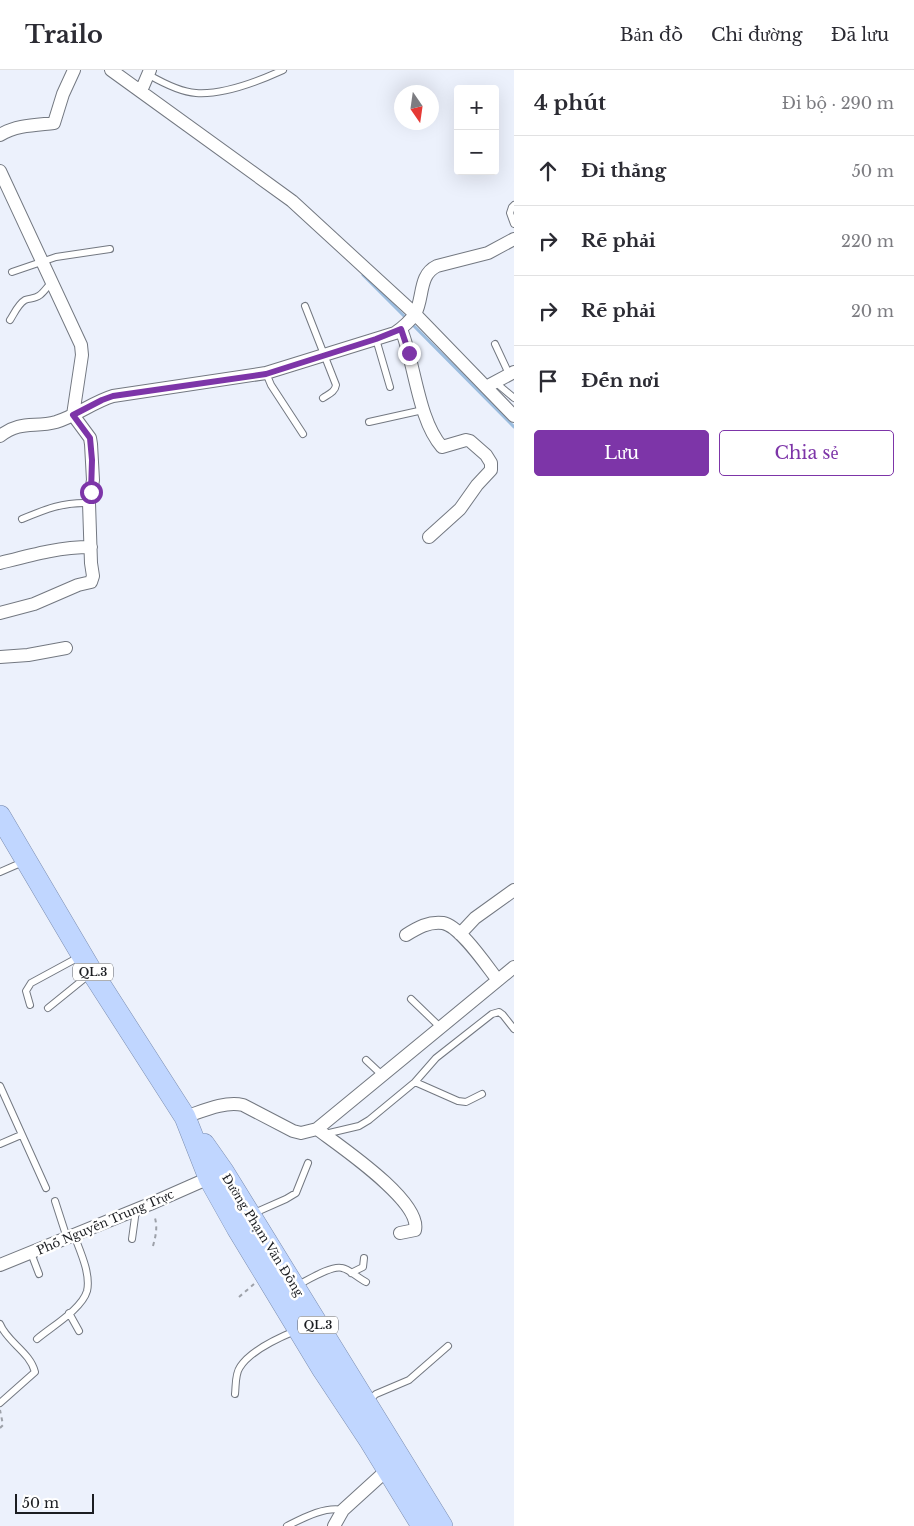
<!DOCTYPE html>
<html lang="vi">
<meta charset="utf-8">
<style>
body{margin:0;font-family:"Libre Baskerville",serif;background:#f7f7f7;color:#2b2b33}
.controls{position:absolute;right:15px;top:15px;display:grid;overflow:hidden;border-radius:5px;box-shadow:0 5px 20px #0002}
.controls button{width:45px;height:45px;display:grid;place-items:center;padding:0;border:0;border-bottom:1px solid #e1e1e2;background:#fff;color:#2b2b33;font:25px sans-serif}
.compass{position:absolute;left:394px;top:15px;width:45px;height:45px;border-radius:50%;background:#fff;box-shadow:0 5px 20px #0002;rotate:167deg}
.scale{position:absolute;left:15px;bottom:12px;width:79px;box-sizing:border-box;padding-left:5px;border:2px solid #1b1d21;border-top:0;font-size:14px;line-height:18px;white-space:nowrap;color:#1b1d21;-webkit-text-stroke:4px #fff;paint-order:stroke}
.stop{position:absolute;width:15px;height:15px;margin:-11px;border:4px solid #7d35a8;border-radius:50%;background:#fff}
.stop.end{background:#7d35a8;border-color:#fff;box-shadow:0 1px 5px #0008}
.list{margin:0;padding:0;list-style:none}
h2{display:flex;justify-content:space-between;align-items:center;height:65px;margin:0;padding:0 20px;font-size:21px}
h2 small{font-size:16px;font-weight:400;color:#7c7c81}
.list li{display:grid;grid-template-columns:32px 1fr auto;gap:15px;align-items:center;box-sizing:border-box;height:70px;padding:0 20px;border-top:1px solid #e1e1e2}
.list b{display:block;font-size:19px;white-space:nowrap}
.list em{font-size:16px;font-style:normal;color:#7c7c81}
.actions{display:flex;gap:10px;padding:15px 20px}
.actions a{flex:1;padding:11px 0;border:1px solid #7d35a8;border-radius:5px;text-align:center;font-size:18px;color:#7d35a8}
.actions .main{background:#7d35a8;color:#fff}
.icon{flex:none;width:28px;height:28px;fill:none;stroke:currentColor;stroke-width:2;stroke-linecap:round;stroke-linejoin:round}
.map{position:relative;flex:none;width:514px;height:1456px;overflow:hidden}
header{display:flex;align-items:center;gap:30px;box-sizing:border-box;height:70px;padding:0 25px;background:#fff;border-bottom:1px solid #e1e1e2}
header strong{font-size:24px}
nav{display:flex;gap:28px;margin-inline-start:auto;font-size:18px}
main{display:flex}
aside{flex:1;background:#fff}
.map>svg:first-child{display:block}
</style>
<header>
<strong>Trailo</strong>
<nav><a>Bản đồ</a><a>Chỉ đường</a><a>Đã lưu</a></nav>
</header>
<main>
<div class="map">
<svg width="514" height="1456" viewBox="0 0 514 1456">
<rect width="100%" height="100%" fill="#ecf1fc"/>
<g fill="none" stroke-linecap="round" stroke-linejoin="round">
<path stroke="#9cbddf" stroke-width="3" d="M363,205L406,248
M411,253L514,357"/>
<g stroke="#737881" stroke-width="8">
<path id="service" d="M149,5C163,13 180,22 196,23C224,25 259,11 283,0
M514,135L512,137L510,143L514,154
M12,202L56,187L110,179
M305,236L336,315C335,322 329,324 323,328
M10,250C14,244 18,234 25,230C30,228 35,229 40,225C44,222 47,217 51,213
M376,269L390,317
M495,274L509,304
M266,303L271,315L303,364
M495,312L514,328
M369,352L423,340
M22,449C46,439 63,432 89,433
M0,802L23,792
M411,929L440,957
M30,935L26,921L31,913L79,887
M48,938L90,904
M366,990L382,1005
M415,1012L458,1031L466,1032L482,1024
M0,1016L46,1118
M325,1064L359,1056L369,1050L415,1012L436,988L492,944L499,942L503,945L514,959
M0,1074L21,1065
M55,1131L67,1168
M252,1144L286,1129L296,1123L308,1093
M132,1169L136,1140
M31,1183L39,1204
M351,1203L363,1197L364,1188
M298,1215C308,1210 332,1195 342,1198C349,1199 358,1208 366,1212
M69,1243L79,1261
M0,1254C7,1272 30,1282 35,1302L0,1333
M37,1269C51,1257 82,1239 87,1221C91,1204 80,1181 74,1165
M235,1324C236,1315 235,1304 240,1297C251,1280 278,1268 295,1261
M369,1330L376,1324L409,1310L448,1276
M287,1456C303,1448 325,1436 343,1440"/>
</g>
<g stroke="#737881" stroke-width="14">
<path id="minor" d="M111,0L292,131L415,244L514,346
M141,21L150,0
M0,65C16,55 36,55 54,53L63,24L74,0
M0,101L81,275L82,285L73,345L90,368L91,374L93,410L89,433L91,493L93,506L91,512L78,515L34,534L0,543
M401,259C415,294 418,350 442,377L466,370L470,371L486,385L491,393V400L477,415L460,439L429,467
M486,317L514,302
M0,366C21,350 34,358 56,352C76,346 93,332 113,326L266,303L395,263C402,258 410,251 415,244C424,228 418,205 437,196L488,183L514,169
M0,493C31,485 59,477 91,477
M0,587L28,585L66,578
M460,864L475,848L514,820
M406,865C417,858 429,851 443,853C460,856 486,895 497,909
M185,1047C203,1041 224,1031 243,1035L293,1061L301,1063L317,1059L514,897
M317,1059C338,1075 422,1131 415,1160L400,1163
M0,1195L150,1134L209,1108
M334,1456L343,1440L387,1400"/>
</g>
<g stroke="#7c8eb1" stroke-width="22">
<path id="trunk" d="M0,746L92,902L185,1047L209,1108L237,1158L323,1300L370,1371L422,1456
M204,1074L223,1101L442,1456"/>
</g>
<path stroke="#9da1a9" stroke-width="2" stroke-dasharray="4 4" stroke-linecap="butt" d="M153,1176C156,1165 158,1156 154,1145
M239,1227L254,1214
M0,1358L3,1355L0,1340"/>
<use href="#service" stroke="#fff" stroke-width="6"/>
<use href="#minor" stroke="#fff" stroke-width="12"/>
<use href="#trunk" stroke="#c0d6ff" stroke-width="21"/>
</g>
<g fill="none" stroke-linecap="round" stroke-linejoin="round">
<path stroke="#7d35a8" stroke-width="6" d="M91,422L92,390L90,368L73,345L102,330L113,326L266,304L376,269L401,259L409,283"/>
</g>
<g text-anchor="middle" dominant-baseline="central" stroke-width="5" stroke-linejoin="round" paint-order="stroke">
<g fill="#fff" stroke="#5f6164" stroke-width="1">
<rect x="73" y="893.5" width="40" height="17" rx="4"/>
<rect x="298" y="1246.5" width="40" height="17" rx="4"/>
</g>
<g font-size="11" font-weight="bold" fill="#1b1d21">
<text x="93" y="902">QL.3</text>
<text x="318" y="1255">QL.3</text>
</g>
<g font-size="12" fill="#1b1d21" stroke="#fff">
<text transform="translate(105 1152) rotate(-23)">Phố Nguyễn Trung Trực</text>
<text transform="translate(263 1165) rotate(58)">Đường Phạm Văn Đồng</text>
</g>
</g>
</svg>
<div class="controls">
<button>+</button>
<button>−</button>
</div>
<svg class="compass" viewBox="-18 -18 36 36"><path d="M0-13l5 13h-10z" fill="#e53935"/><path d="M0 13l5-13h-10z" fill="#7c7c81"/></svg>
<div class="scale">50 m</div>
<div class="stop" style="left:91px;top:422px"></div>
<div class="stop end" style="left:409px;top:283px"></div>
</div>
<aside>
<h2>4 phút<small>Đi bộ · 290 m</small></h2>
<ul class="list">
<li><svg class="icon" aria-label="ahead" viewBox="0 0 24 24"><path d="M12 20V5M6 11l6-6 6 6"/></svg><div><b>Đi thẳng</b></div><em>50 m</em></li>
<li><svg class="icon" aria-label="right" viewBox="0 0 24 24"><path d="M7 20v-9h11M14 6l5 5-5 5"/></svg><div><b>Rẽ phải</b></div><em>220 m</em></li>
<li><svg class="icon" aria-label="right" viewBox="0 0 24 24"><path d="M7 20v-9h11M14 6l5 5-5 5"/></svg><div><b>Rẽ phải</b></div><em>20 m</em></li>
<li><svg class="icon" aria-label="arrive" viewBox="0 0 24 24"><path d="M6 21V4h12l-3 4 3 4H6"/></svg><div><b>Đến nơi</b></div></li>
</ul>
<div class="actions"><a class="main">Lưu</a><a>Chia sẻ</a></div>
</aside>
</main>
